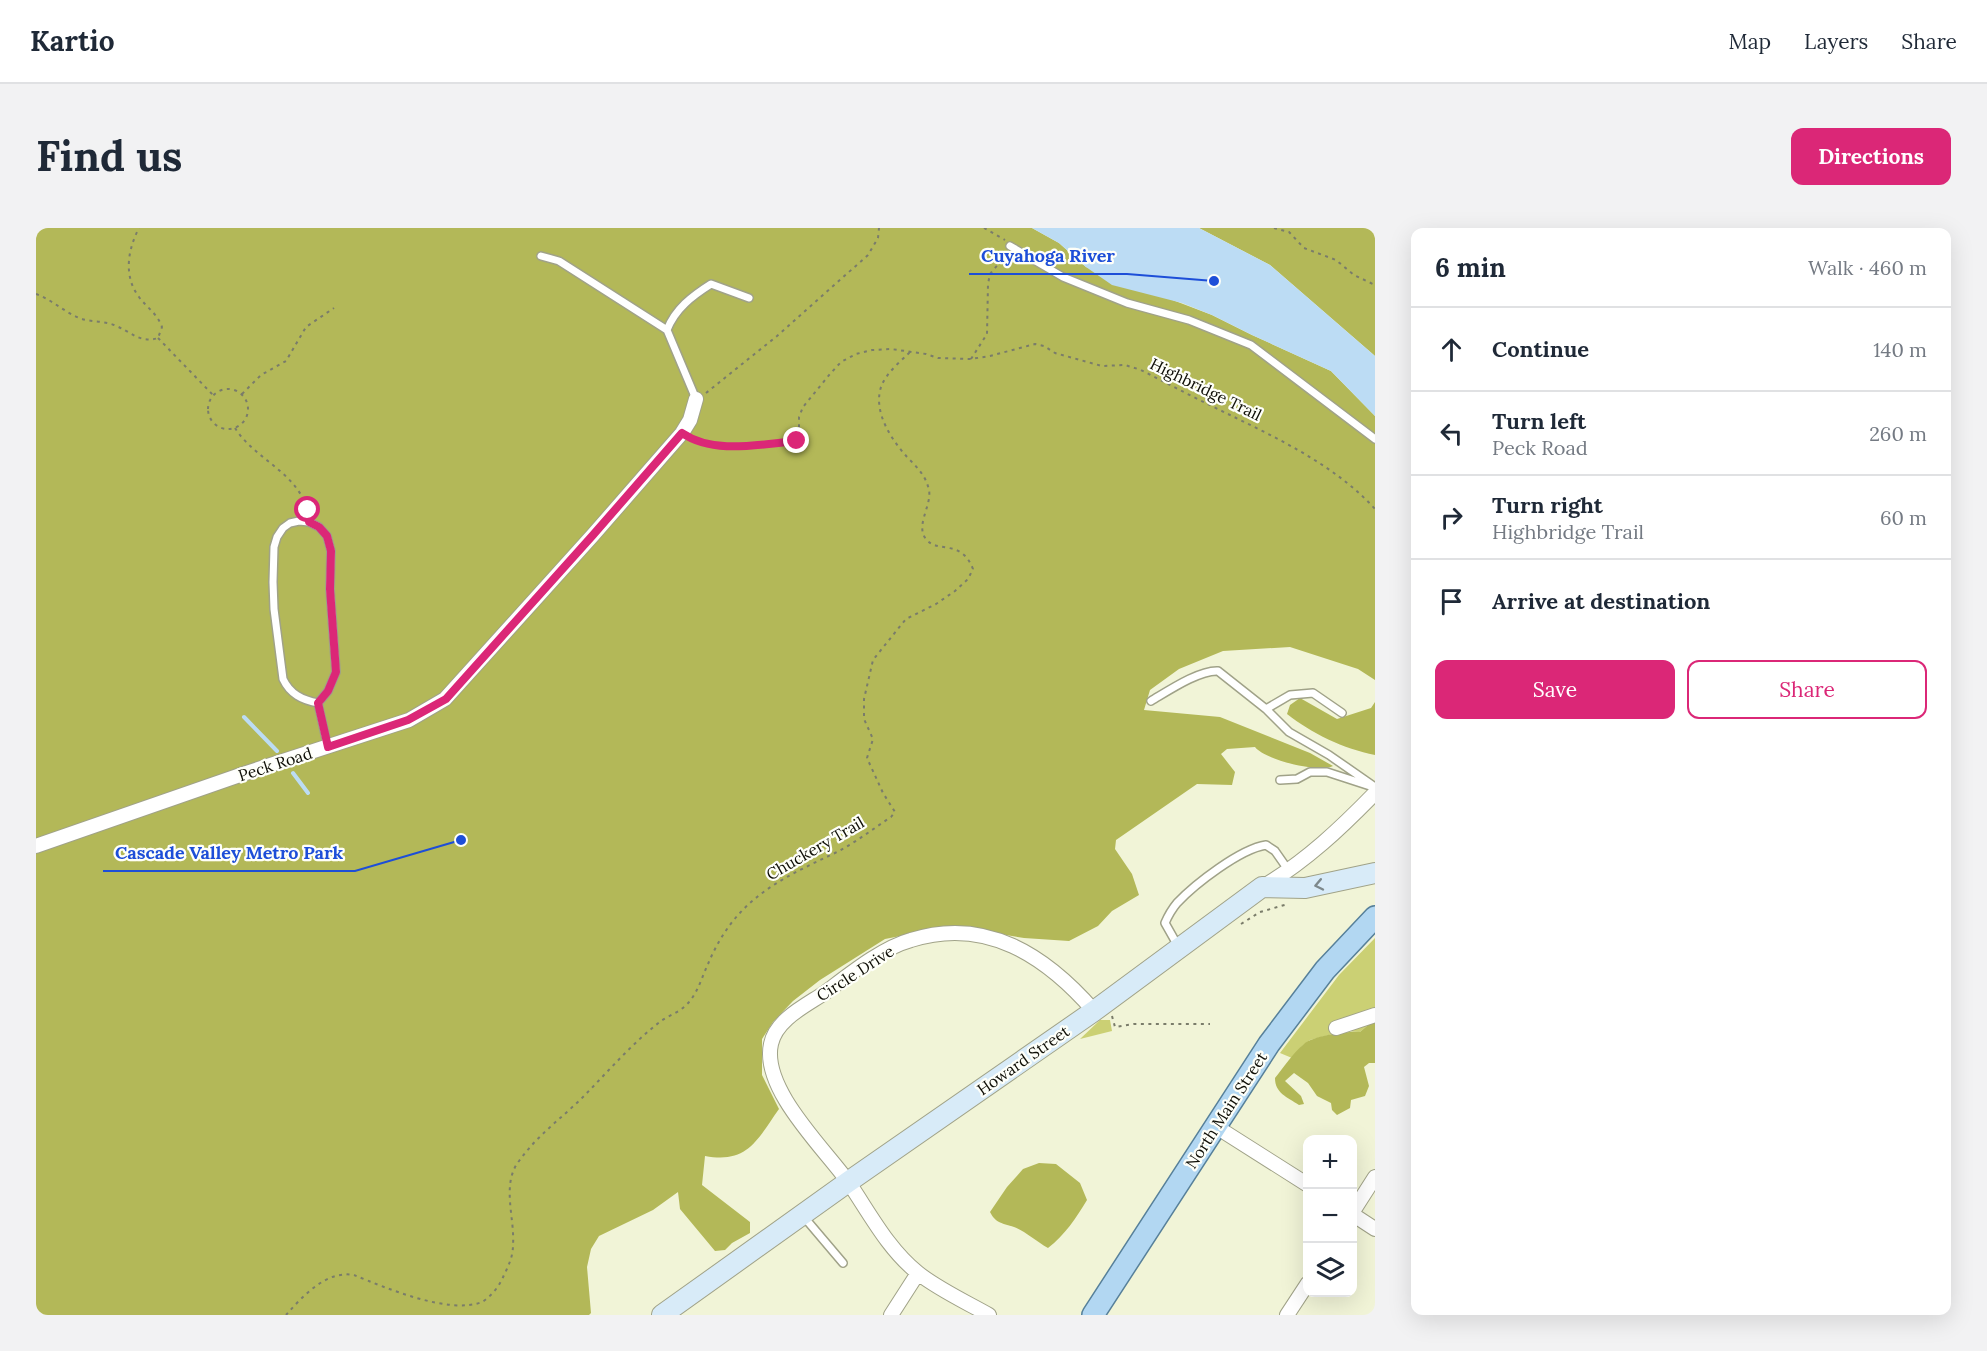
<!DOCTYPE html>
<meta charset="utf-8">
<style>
body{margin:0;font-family:Lora,serif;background:#f2f2f3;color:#1f2937}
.controls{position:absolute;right:18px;bottom:18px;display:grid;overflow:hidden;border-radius:12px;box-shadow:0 6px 24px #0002}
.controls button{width:54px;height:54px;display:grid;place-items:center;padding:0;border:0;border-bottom:2px solid #e0e1e3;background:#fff;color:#1f2937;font:30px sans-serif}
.stop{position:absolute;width:18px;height:18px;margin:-14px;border:4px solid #db2777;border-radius:50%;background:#fff}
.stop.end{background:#db2777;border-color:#fff;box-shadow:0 2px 6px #0008}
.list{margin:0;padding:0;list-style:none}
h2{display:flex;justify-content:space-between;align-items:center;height:78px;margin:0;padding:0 24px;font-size:26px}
h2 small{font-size:20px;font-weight:400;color:#747a83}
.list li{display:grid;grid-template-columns:39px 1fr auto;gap:18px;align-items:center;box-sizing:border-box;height:84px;padding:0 24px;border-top:2px solid #e0e1e3}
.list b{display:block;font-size:22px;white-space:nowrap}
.list p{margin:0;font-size:20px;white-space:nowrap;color:#747a83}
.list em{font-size:20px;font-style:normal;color:#747a83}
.actions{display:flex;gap:12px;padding:18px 24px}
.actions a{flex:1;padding:14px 0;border:2px solid #db2777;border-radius:12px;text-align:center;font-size:21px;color:#db2777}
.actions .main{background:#db2777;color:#fff}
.icon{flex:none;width:33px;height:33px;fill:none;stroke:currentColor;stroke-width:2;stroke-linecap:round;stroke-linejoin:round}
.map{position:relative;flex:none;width:1339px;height:1087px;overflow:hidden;border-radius:12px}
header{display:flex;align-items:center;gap:36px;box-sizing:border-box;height:84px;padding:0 30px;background:#fff;border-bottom:2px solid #e0e1e3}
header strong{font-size:28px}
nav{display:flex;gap:33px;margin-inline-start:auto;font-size:21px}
.intro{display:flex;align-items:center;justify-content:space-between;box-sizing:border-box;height:144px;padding:0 36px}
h1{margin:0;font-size:42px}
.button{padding:15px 27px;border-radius:12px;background:#db2777;color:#fff;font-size:21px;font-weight:700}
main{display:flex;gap:36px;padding:0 36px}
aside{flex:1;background:#fff;border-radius:12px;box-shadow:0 6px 24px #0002}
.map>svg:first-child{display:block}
</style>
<header>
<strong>Kartio</strong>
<nav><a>Map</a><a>Layers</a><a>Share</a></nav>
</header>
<div class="intro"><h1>Find us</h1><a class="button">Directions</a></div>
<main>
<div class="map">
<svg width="1339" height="1087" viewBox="0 0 1339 1087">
<rect width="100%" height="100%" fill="#f1f4d7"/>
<path fill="#cbd074" d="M1339,710V791L1324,804L1308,803L1274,812L1266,818L1256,830L1244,825L1303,747Z
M1064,792H1074L1076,803L1044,811Z"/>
<path fill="#b3b858" d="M0,0H996L1023,15L1050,39L1176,87L1216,107L1295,143L1339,188V452L1322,441L1254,419L1187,423L1143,441L1114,462L1108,482L1184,489L1274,525L1297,538C1282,545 1229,532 1219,519L1191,521L1185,526L1199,544L1196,557L1161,556L1080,612L1079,621L1096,646L1103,667L1076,683L1062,698L1033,713L988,710L916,698L849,711L784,752L757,773L737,794L726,811V847L743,881C721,912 712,936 669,928L666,957L714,994V1005L696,1015L689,1022L679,1023L644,981L642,964L617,982L563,1008L555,1021L551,1039L555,1085L553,1087H0Z
M1163,0H1339V128L1234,37Z
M1264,470L1301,491L1335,480L1339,474V527C1308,521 1275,505 1251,486L1254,477Z
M1339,791V835H1333L1328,839L1333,858L1329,868L1315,872L1314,880L1301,887L1296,882L1295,875L1281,868L1272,855L1258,845L1249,853L1265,868L1268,876L1263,877C1251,869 1239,865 1239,850C1248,839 1257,825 1268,816C1277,808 1311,803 1324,804Z
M1003,935L1020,936L1044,955L1051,972C1040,990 1029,1007 1012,1020C1001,1014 989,1003 978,999C967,995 960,996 954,984L971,959L987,941Z"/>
<path fill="#bcdcf4" d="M996,0H1163L1234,37L1339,128V188L1295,143L1216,107L1176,87L1146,75L1076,57L1050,39L1023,15Z"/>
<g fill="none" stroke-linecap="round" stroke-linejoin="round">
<path stroke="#bcdcf4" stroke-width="4" d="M208,489L241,523
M257,545L272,565"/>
<g stroke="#a0a288" stroke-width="10">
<path id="service" d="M974,18L1027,49L1091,75L1153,92L1215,117L1339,211
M505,28L523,33L631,102L660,171
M631,102C639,81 656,68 675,56L713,70
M1115,473C1132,463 1163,442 1182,443L1230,481L1253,504L1293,527L1339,559
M282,475C266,472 254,466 247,451L238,381L237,354L238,319L241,309L247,300L254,295L263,293L273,294L283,299L291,308L295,323L294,361L300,444L292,463L282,475L292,520
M1230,481L1254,467L1277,465L1306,485
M1244,552L1261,551L1274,544H1291L1334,558
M1142,718L1129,695C1132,688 1136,681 1141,675C1159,656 1204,621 1230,617L1239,623L1253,643
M768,989L807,1035"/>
</g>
<g stroke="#a0a288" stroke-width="16">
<path id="minor" d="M0,618L207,546L373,492L409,471L557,307L646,205L654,192L660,171
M1228,658C1270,633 1305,600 1339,565
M1300,800L1339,787
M1179,898L1272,957
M1316,985L1339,949
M1316,986L1339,1001
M855,1087L882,1045
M953,1087C930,1074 902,1061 882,1045C852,1021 834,986 813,955C789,921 725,861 735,816C740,791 771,777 790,764C814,746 846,720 875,712C950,688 1010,728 1058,783
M1251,1087L1272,1055"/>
</g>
<g stroke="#a0a288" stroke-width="22">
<path id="secondary" d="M626,1087L812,954L1058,783L1226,659L1269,660L1339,645"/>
</g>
<g stroke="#57809a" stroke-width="24">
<path id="primary" d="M1057,1087L1233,816L1289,742L1339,689"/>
</g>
<path stroke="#7a7c6a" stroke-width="2" stroke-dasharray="3 4.5" stroke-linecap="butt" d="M948,0L969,12
M1238,0L1253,4L1268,20L1300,32L1318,47L1339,57
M0,66C17,72 29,85 46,91C56,94 68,93 78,97C94,103 104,116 122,110L126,99C121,85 111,80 103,69C87,48 92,21 103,0
M122,110L177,167
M935,131L951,106L952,56L954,46L970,27
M172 181a20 20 0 1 1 40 0a20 20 0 1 1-40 0Z
M670,165L741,108L832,27L842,10L843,0
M206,166L225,147L250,133L270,99L298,80
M199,200C219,232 262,244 272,284
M656,212C689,223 727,215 761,213L763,208V189L767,179L794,146L805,134L820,126L836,122L855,121L890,126L902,130L935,131L954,128L999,116L1008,118L1019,125L1066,138L1089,137L1105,142C1134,157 1163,172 1192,186C1243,211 1300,238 1339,281
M1205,696L1224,684L1252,676
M1076,788L1079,799L1098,796H1174
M250,1087C267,1068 290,1042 318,1047C350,1060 413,1087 446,1074C456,1068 464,1057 468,1047C473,1037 477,1028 477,1017C479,990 465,956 483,933C500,909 523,892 544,872C570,846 595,816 625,793C632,788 641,785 648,779C661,768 665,751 672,736C679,719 690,700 703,686C730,656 766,641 801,624C820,614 837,601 855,589L859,584L847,565L831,530L837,511L828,491V471L837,432L865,397L870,391L900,376L919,363L932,351L937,341C925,310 901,326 890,311C879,298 896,277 893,262C890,248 881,239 871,229C855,211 837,184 845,159C850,145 864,134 874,124"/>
<use href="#service" stroke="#fff" stroke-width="7"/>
<use href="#minor" stroke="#fff" stroke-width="14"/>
<use href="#secondary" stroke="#d8ebf8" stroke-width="20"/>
<use href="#primary" stroke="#b2d7f2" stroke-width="21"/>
</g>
<defs><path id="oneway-chevron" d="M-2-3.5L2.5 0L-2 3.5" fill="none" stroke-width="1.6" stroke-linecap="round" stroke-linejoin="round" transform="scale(1.5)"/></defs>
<use stroke="#7d888b" href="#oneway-chevron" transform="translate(1283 657) rotate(168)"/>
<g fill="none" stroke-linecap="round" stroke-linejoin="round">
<path stroke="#db2777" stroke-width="8" d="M272,282L273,294L283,299L291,308L295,323L294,361L300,444L292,463L282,475L292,519L372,492L410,471L557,307L646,205C678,227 724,216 761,213"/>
</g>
<g text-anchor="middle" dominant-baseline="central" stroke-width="4.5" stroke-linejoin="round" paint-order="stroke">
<g font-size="16" fill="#0e0e06" stroke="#fefff9">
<text transform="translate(1170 161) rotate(26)">Highbridge Trail</text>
<text transform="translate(239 536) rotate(-18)">Peck Road</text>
<text transform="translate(779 620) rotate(-30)">Chuckery Trail</text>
<text transform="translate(819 745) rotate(-33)">Circle Drive</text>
<text transform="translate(987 832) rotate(-35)">Howard Street</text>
<text transform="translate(1190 882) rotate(-57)">North Main Street</text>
</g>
</g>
<path fill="none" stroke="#1d4ed8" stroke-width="2" d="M1178 53L1091 46H933M425 612L319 643H67"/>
<g fill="#1d4ed8" stroke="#fefff9" stroke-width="2">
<circle cx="1178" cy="53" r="6"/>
<circle cx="425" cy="612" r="6"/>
</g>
<g font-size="18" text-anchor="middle" font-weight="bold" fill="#1d4ed8" stroke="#fefff9" stroke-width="4.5" stroke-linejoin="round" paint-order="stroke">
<text x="1012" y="34">Cuyahoga River</text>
<text x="193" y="631">Cascade Valley Metro Park</text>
</g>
</svg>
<div class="controls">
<button>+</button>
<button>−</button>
<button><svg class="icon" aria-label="layers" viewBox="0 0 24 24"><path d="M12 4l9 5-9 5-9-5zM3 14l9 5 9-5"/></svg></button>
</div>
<div class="stop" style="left:272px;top:282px"></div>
<div class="stop end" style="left:761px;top:213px"></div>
</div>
<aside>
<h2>6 min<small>Walk · 460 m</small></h2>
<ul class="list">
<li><svg class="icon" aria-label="ahead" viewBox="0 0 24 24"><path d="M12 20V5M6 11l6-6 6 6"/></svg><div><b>Continue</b></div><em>140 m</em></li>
<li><svg class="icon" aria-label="left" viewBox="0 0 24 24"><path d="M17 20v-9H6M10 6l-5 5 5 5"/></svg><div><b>Turn left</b><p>Peck Road</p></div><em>260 m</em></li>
<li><svg class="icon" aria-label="right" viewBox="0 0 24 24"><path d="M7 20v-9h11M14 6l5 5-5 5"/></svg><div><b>Turn right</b><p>Highbridge Trail</p></div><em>60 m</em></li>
<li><svg class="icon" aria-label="arrive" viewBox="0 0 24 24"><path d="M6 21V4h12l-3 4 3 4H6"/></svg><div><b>Arrive at destination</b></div></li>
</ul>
<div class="actions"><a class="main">Save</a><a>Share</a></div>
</aside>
</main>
